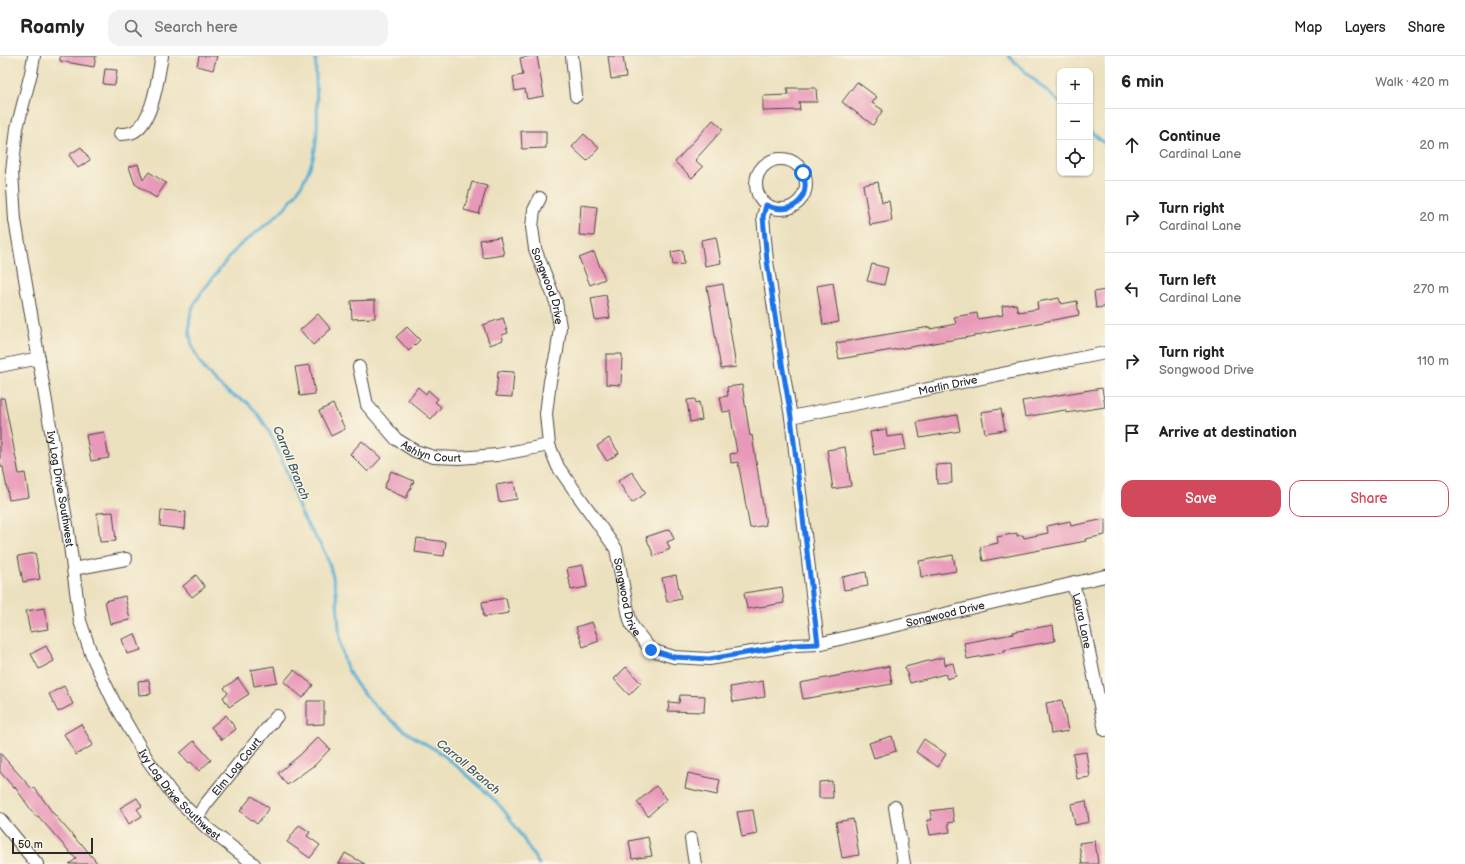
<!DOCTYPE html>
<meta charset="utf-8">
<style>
body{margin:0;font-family:"Balsamiq Sans",sans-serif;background:#f2f2f2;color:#222}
.controls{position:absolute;right:12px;top:12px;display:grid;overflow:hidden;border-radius:8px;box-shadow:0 1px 3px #0004}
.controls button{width:36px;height:36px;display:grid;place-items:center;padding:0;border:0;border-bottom:1px solid #e0e0e0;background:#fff;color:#222;font:20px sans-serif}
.scale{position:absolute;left:12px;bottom:10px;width:81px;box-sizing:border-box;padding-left:4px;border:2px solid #2b2b2b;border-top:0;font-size:11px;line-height:14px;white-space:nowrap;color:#2b2b2b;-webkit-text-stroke:3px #fcf5e5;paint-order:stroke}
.stop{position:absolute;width:12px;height:12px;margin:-9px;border:3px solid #1a73e8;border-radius:50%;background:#fff}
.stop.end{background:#1a73e8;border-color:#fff;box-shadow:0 1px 4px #0008}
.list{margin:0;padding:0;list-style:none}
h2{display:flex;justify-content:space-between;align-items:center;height:52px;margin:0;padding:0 16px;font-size:17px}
h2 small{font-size:13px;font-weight:400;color:#767676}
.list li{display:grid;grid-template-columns:26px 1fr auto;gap:12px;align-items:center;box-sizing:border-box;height:72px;padding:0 16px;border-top:1px solid #e0e0e0}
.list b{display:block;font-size:15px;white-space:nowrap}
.list p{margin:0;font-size:13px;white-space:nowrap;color:#767676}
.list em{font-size:13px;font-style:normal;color:#767676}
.actions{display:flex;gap:8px;padding:12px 16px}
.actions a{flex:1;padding:9px 0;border:1px solid #d1495b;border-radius:12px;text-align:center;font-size:14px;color:#d1495b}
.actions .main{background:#d1495b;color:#fff}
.icon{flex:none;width:22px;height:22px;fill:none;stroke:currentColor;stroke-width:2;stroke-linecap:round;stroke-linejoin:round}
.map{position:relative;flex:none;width:1105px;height:808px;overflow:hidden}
header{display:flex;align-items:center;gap:24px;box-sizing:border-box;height:56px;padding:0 20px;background:#fff;border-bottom:1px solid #e0e0e0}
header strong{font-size:19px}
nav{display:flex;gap:22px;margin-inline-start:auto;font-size:14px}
.search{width:280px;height:36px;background:#f2f2f2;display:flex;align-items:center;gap:10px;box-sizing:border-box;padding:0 14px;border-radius:12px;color:#767676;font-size:15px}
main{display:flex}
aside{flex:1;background:#fff}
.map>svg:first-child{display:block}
</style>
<header>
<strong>Roamly</strong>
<div class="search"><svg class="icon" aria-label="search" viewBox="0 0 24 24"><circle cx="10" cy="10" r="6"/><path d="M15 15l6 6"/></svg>Search here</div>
<nav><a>Map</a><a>Layers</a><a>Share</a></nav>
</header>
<main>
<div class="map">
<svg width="1105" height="808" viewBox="0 0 1105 808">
<rect width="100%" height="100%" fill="#fcf5e5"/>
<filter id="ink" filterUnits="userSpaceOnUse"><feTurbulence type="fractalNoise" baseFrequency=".025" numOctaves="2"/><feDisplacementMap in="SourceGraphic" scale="8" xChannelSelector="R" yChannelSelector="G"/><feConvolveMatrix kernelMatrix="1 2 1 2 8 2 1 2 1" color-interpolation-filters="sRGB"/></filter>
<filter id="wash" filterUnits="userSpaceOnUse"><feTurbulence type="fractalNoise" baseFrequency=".012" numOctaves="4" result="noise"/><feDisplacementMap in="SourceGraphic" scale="16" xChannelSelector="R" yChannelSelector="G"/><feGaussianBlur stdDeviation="0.9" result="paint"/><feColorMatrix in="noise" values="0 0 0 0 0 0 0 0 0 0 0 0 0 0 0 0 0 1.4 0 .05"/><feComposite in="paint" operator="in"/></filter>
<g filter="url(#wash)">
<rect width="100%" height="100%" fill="#ece1bf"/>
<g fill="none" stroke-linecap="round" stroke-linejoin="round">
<path stroke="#57afd4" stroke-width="3" d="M316,0C314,35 323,74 311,108C304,128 291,147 275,161C263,172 249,181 237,192C227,203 218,215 209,227C201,237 192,248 190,261C185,292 206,322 232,339C236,341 241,343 245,345C258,355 267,371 274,385C278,396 283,406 287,417C293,431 296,446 302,459C309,474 321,486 327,502C331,512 334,524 336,535C340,565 336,600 355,626C369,646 392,666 412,680C422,686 432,691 442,698C462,714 483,732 501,751C516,768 526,789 539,808
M1008,0L1060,47
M1090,75L1105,88"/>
</g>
<g id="blocks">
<path fill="#e898b8" d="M60,0H96L94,11L60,5Z
M199,0H217L213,14L197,10Z
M532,0H537L544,40L527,43L525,33L515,35L513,21L523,19L520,2Z
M608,0H623L626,21L611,23Z
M105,13L117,14L115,29L103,28Z
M857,26L877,41L872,47L883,54L873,69L842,46Z
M787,32H816L817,46H799L800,54L763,55V40L788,39Z
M713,64L723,73L695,104L703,111L692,122L675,106Z
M521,75H546V92L522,93Z
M584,78L599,92L587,105L572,91Z
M81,91L90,104L78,112L69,99Z
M138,108L143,124L149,116L166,127L156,142L135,128L129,111Z
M472,126L487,130L479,158L464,154Z
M878,126L882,146L889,145L892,165L870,169L863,129Z
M581,149L597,151L594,180L579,179Z
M500,181L504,199L483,202L480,184Z
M716,181L721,207L705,210L701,184Z
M683,194L684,208L673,209L671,196Z
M594,196L605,223L590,229L579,202Z
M872,208L888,212L884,229L867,225Z
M833,227L839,266L823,269L817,230Z
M723,228L736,311L721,313L707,231Z
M1105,234V251L1096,252L1094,236Z
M606,239L610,262L595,264L591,242Z
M1059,242L1061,248L1077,245L1079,259L981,278V279L839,303L836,287L930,271V273L956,268L954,261L977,257L978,263L1003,259L1002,250L1016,248L1018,256L1038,253L1037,246Z
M375,244V262L352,263L351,245Z
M318,258L331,273L313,289L300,274Z
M503,262L508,277L502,279L503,284L490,289L483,269Z
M407,271L420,284L409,295L396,281Z
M606,298H622L621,329L606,328Z
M310,309L315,338L300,340L295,311Z
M498,315L514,316L512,341L496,340Z
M742,329L750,380L752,379L766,469L750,472L738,406L731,407L730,398L737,397L730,355L723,356L720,341L728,340L727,331Z
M418,331L426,338L428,334L438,343L435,346L441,351L431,363L408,344Z
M1102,332L1105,351L1066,357L1065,354L1025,361L1022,345Z
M0,342H4L19,418L25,417L29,441L9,444L3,411H1L0,406Z
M695,343L696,347L699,346L702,364L690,366L687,344Z
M333,348L345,373L331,380L319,355Z
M1001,353L1005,374L985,377L981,356Z
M957,359L960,375L920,382L917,366Z
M886,373L887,381L903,379L906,393L874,399L870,376Z
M104,376L109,402L91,405L86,379Z
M609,382L619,397L607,405L597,390Z
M362,385L381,402L368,416L350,398Z
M845,391L851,430L833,433L827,394Z
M951,408L952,427L937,428L936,409Z
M391,415L414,425L406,442L384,432Z
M632,416L646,437L632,447L618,425Z
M514,426L517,443L499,446L496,429Z
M161,454L186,456L185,473L160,470Z
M113,456L116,485L100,486L97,457Z
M1105,463V479L1085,483L1086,485L983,505L980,491L998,487L997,481L1017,477V480L1023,479L1024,482L1048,477L1047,470L1070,465L1071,470Z
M670,473L674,483L667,486L670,493L654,500L646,481Z
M417,482L446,486L444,500L415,496Z
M35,497L40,523L23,526L18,500Z
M953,499L956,515L921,521L919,505Z
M583,509L587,531L571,534L567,512Z
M866,516L868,530L844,534L842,521Z
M196,519L205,531L192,541L183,530Z
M676,519L681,543L667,546L662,522Z
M782,531L784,547L747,553L744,537Z
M125,540L130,564L110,568L105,545Z
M506,542L509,557L484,561L482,546Z
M44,552L48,573L30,576L26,555Z
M592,566L599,585L583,591L576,571Z
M1053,569L1055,585L1004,594L1005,596L967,603L964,587L1013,578V576Z
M135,578L141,594L127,598L122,583Z
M46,590L54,605L39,613L31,598Z
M944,601L945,609L953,607L956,620L947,623L945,618L910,627L905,611Z
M274,610L277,626L254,630L251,614Z
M889,610L892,628L803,643L800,627Z
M626,611L641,627L629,639L614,623Z
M294,614L313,629L303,642L284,626Z
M238,622L249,638L229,651L223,641L228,637L224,632Z
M149,624L151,638L139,639L138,625Z
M763,625L765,641L733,646L730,631Z
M64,630L73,648L58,656L49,638Z
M680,639L705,640L704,656L668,655L669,646L679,647Z
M1062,644L1068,675L1051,678L1046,647Z
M307,645H324V668L307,669Z
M226,659L236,673L222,684L211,671Z
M81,668L93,689L76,699L64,678Z
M892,680L896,695L874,702L869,687Z
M318,681L330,693L314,710H313L287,729L278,717L300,699Z
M924,683L946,698L938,711L916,696Z
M194,685L211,704L199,715L191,706L189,707L180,697Z
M1086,696L1090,721L1077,723L1073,698Z
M0,697L32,733L34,731L53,757L80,788L81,787L98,808H69L76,803L38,760L36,761L15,731L14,732L0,716Z
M688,717L720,724L717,739L685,732Z
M832,725L833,742H819V726Z
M656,730L667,743L648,760L637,746Z
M252,740L269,752L257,768L240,755Z
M137,742L142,750L137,753L142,760L129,768L120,752Z
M1086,745L1089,766L1075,769L1071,748Z
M952,752L954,766L948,767L950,776L930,779L927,764H932L930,755Z
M753,754L757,778L742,781L737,756Z
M853,763L859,799L842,802L836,766Z
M299,769L310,776L307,780L320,789L310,802L287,786Z
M648,781L652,800L632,803L629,785Z
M1095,785L1098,808H1082L1079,787Z
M345,797L365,808H339Z"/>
</g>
</g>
<g filter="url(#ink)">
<use href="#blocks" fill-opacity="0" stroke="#484641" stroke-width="1"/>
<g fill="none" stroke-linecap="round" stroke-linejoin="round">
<g stroke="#484641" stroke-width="14">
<g id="minor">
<path id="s1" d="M34,0L31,17L17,72L12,116L15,164L68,475L80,565L92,600L114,646L147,703L173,739L207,772L254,808"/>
<path d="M572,0L576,40"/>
<path d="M120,78C124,78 129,78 133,76C153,67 158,20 162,0"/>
<circle cx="781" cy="128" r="25"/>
<path id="s2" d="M540,142L534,154L532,171L535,193L556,246L560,271L557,295L550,325L546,358L549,389L558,411L616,493L629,560L632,570L651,594L674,601L709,603L794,589L818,588L1105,520"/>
<path d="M766,149L763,161L767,205L783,314L791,361L818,588"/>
<path d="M0,310L39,302"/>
<path id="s3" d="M359,311L367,349L396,383L415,395L434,401L459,402L497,399L549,389"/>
<path id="s4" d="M791,361L1105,297"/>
<path d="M73,513L126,503"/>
<path id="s5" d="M1074,526V533L1078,542L1105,674"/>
<path d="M895,751L904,808"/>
<path id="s6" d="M197,762L205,749L277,660"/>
<path d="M0,763L37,808"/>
<path d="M691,783L695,808"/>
</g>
</g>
<use href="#minor" stroke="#fff" stroke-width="12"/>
</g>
</g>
<g fill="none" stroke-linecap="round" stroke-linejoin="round" filter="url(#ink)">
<path stroke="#1a73e8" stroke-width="5" d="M651,594L674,601L709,603L794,589L818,588L791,361L783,314L767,205L763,161L766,149C791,161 812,143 803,117"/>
</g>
<g text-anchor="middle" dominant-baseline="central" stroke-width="3" stroke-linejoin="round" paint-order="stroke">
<g font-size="11" fill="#2b2b2b" stroke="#fcf5e5">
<text stroke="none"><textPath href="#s2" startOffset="92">Songwood Drive</textPath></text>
<text stroke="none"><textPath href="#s4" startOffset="160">Marlin Drive</textPath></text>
<text stroke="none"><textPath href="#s3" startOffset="122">Ashlyn Court</textPath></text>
<text stroke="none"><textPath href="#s1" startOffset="439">Ivy Log Drive Southwest</textPath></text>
<text stroke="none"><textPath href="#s2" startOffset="428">Songwood Drive</textPath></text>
<text stroke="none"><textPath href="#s2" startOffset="788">Songwood Drive</textPath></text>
<text stroke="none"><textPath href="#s5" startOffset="40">Laura Lane</textPath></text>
<text stroke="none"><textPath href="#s6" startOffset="65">Elm Log Court</textPath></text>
<text stroke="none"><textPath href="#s1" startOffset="775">Ivy Log Drive Southwest</textPath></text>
</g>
<g font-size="12" font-style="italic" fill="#3a5966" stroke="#fcf5e5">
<text transform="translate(291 407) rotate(68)">Carroll Branch</text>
<text transform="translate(468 711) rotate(40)">Carroll Branch</text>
</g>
</g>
</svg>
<div class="controls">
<button>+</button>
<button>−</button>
<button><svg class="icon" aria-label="locate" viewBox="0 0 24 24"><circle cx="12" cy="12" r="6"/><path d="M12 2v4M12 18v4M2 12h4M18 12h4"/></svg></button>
</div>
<div class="scale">50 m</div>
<div class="stop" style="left:803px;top:117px"></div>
<div class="stop end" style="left:651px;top:594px"></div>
</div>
<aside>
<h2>6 min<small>Walk · 420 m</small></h2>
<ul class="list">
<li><svg class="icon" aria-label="ahead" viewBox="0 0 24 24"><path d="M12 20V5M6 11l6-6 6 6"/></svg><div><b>Continue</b><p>Cardinal Lane</p></div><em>20 m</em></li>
<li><svg class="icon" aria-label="right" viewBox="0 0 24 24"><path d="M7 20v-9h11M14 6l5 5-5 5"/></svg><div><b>Turn right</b><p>Cardinal Lane</p></div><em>20 m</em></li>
<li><svg class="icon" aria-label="left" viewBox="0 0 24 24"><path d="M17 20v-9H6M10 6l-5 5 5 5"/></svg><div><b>Turn left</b><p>Cardinal Lane</p></div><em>270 m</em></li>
<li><svg class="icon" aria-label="right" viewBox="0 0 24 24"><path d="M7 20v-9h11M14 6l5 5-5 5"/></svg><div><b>Turn right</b><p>Songwood Drive</p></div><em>110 m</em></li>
<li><svg class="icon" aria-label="arrive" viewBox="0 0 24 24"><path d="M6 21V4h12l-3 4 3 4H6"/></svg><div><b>Arrive at destination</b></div></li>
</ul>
<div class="actions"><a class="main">Save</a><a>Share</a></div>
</aside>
</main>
